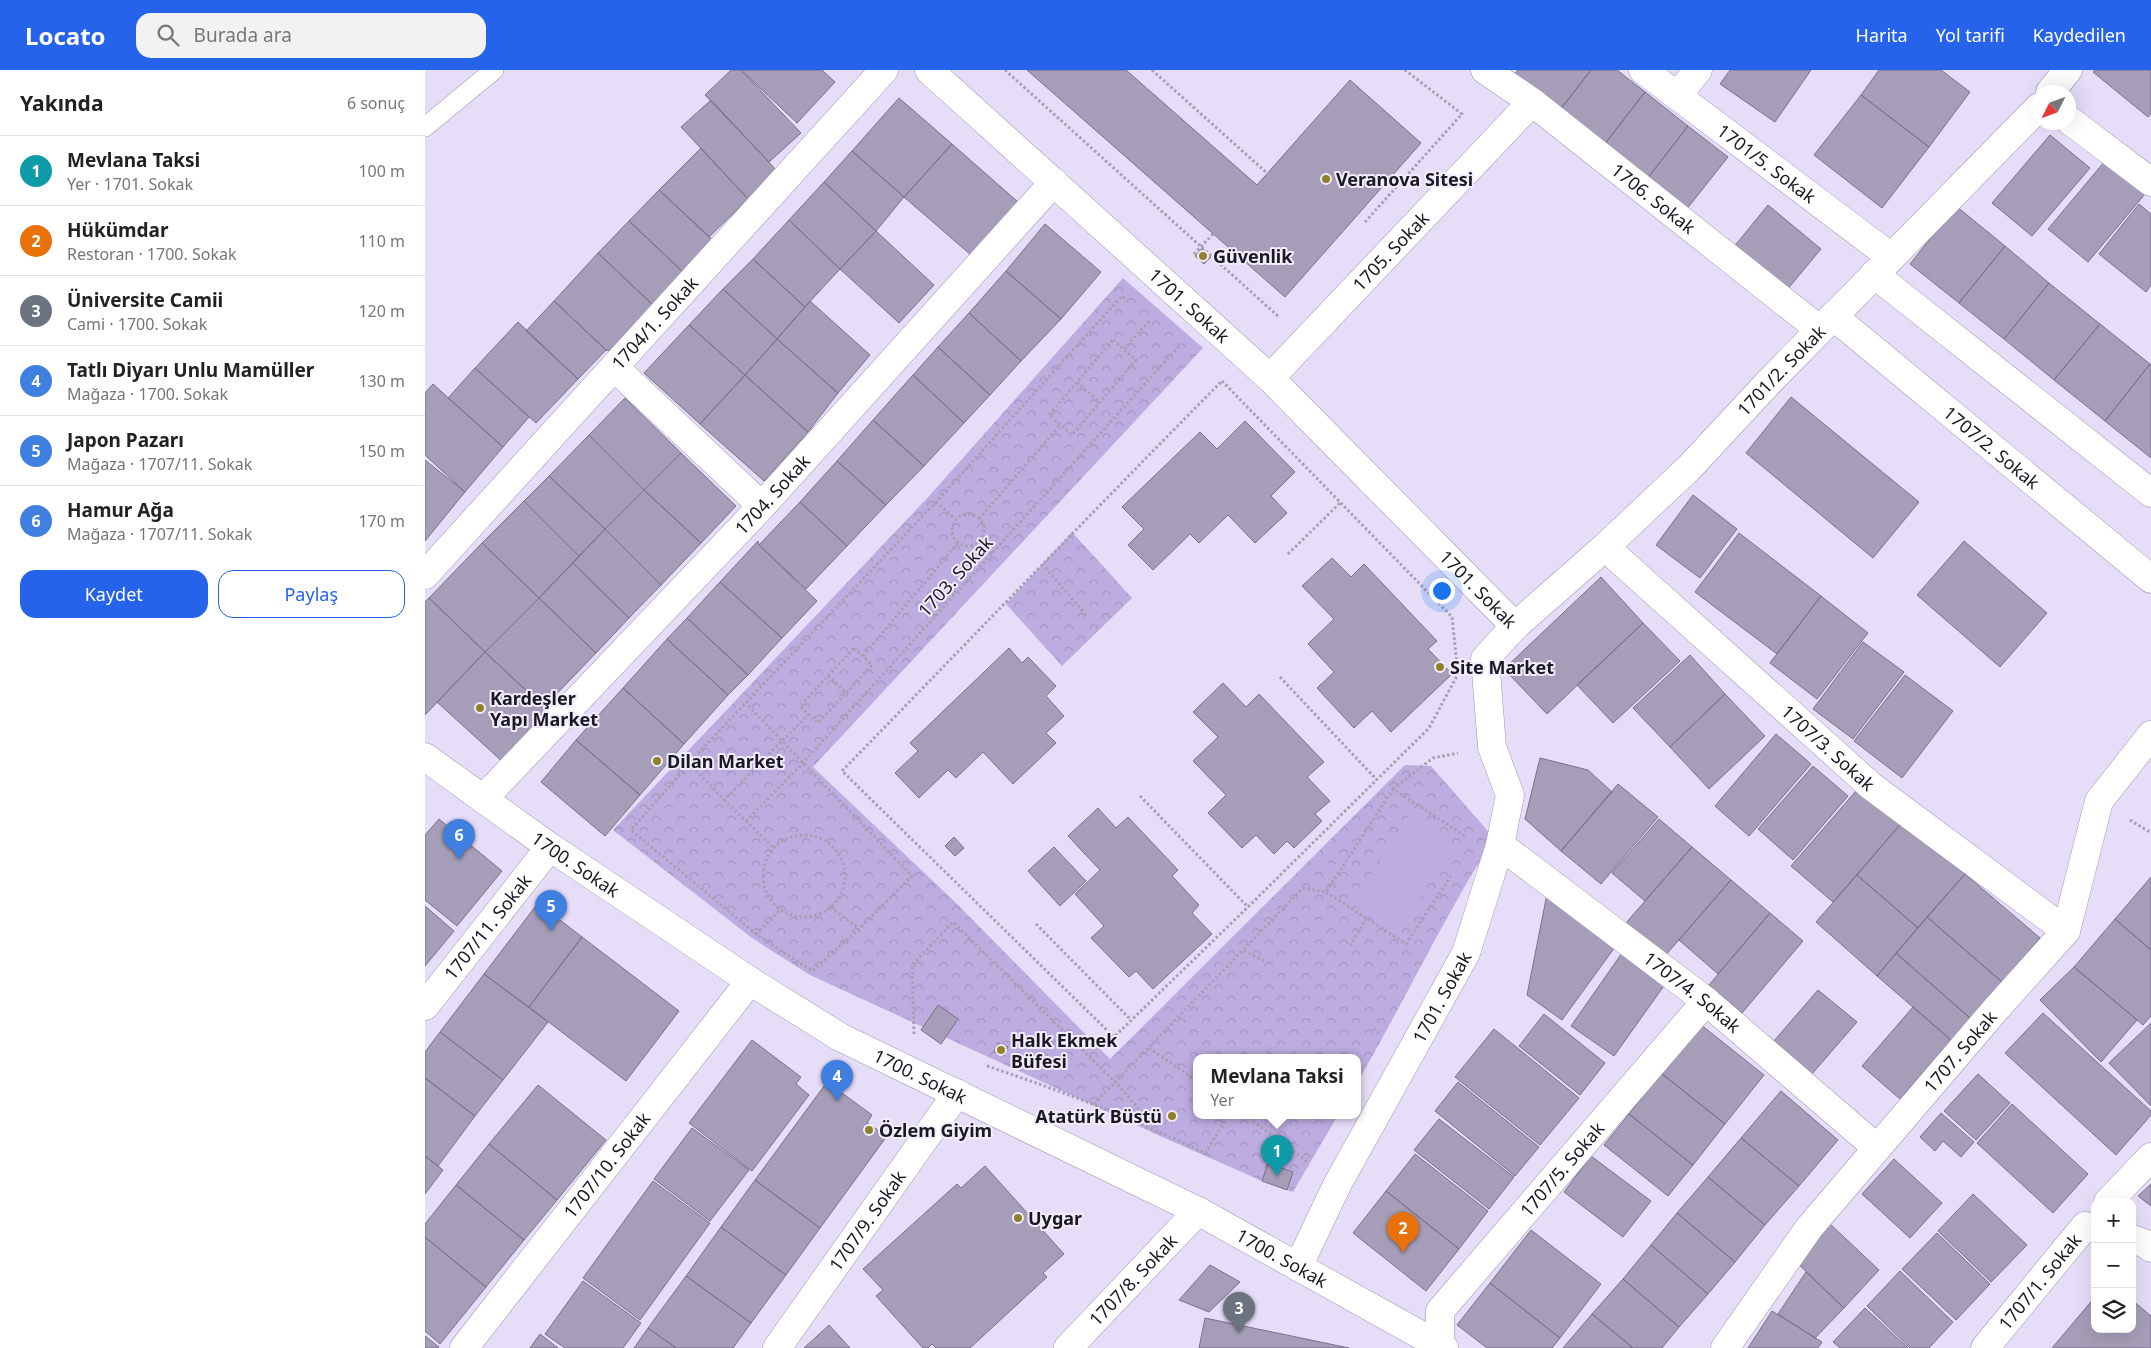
<!DOCTYPE html>
<html lang="tr">
<meta charset="utf-8">
<style>
body{margin:0;font-family:"Noto Sans",sans-serif;background:#f2f2f2;color:#222}
.controls{position:absolute;right:15px;bottom:15px;display:grid;overflow:hidden;border-radius:10px;box-shadow:0 5px 20px #0002}
.controls button{width:45px;height:45px;display:grid;place-items:center;padding:0;border:0;border-bottom:1px solid #e0e0e0;background:#fff;color:#222;font:25px sans-serif}
.compass{position:absolute;left:1606px;top:15px;width:45px;height:45px;border-radius:50%;background:#fff;box-shadow:0 5px 20px #0002;rotate:228deg}
.you{position:absolute;left:1016px;top:520px;width:18px;height:18px;margin:-12px;border:4px solid #fff;border-radius:50%;background:#1a73e8;box-shadow:0 0 0 8px #1a73e833}
.badge{display:grid;place-items:center;width:32px;height:32px;border-radius:50%;background:#2563eb;color:#fff;font-size:16px;font-weight:700}
.pin{position:absolute;translate:-50% -41px;filter:drop-shadow(0 1px 2px #0008)}
.pin::after{content:'';position:absolute;top:26px;width:18px;height:15px;background:inherit;clip-path:polygon(0 0,100% 0,50% 100%)}
.popup{position:absolute;left:768px;top:984px;width:168px;height:65px;box-sizing:border-box;display:grid;place-content:center;border-radius:10px;background:#fff;filter:drop-shadow(0 1px 4px #0005);font-size:16px;white-space:nowrap;color:#767676}
.popup b{font-size:19px;color:#222}
.popup::after{content:'';position:absolute;left:50%;top:100%;margin-left:-10px;border:10px solid transparent;border-top-color:#fff}
.list{margin:0;padding:0;list-style:none}
h2{display:flex;justify-content:space-between;align-items:center;height:65px;margin:0;padding:0 20px;font-size:21px}
h2 small{font-size:16px;font-weight:400;color:#767676}
.list li{display:grid;grid-template-columns:32px 1fr auto;gap:15px;align-items:center;box-sizing:border-box;height:70px;padding:0 20px;border-top:1px solid #e0e0e0}
.list b{display:block;font-size:19px;white-space:nowrap}
.list p{margin:0;font-size:16px;white-space:nowrap;color:#767676}
.list em{font-size:16px;font-style:normal;color:#767676}
.actions{display:flex;gap:10px;padding:15px 20px}
.actions a{flex:1;padding:11px 0;border:1px solid #2563eb;border-radius:15px;text-align:center;font-size:18px;color:#2563eb}
.actions .main{background:#2563eb;color:#fff}
.icon{flex:none;width:28px;height:28px;fill:none;stroke:currentColor;stroke-width:2;stroke-linecap:round;stroke-linejoin:round}
.map{position:relative;flex:none;width:1726px;height:1278px;overflow:hidden}
header{display:flex;align-items:center;gap:30px;box-sizing:border-box;height:70px;padding:0 25px;background:#2563eb;color:#fff}
header strong{font-size:24px}
nav{display:flex;gap:28px;margin-inline-start:auto;font-size:18px}
.search{width:350px;height:45px;background:#f2f2f2;display:flex;align-items:center;gap:12px;box-sizing:border-box;padding:0 18px;border-radius:15px;color:#767676;font-size:19px}
main{display:flex}
aside{flex:1;background:#fff}
.map>svg:first-child{display:block}
</style>
<header>
<strong>Locato</strong>
<div class="search"><svg class="icon" aria-label="search" viewBox="0 0 24 24"><circle cx="10" cy="10" r="6"/><path d="M15 15l6 6"/></svg>Burada ara</div>
<nav><a>Harita</a><a>Yol tarifi</a><a>Kaydedilen</a></nav>
</header>
<main>
<aside>
<h2>Yakında<small>6 sonuç</small></h2>
<ul class="list">
<li><span class="badge" style="background:#0f9aa8">1</span><div><b>Mevlana Taksi</b><p>Yer · 1701. Sokak</p></div><em>100 m</em></li>
<li><span class="badge" style="background:#e8710a">2</span><div><b>Hükümdar</b><p>Restoran · 1700. Sokak</p></div><em>110 m</em></li>
<li><span class="badge" style="background:#6b7280">3</span><div><b>Üniversite Camii</b><p>Cami · 1700. Sokak</p></div><em>120 m</em></li>
<li><span class="badge" style="background:#3f7fe0">4</span><div><b>Tatlı Diyarı Unlu Mamüller</b><p>Mağaza · 1700. Sokak</p></div><em>130 m</em></li>
<li><span class="badge" style="background:#3f7fe0">5</span><div><b>Japon Pazarı</b><p>Mağaza · 1707/11. Sokak</p></div><em>150 m</em></li>
<li><span class="badge" style="background:#3f7fe0">6</span><div><b>Hamur Ağa</b><p>Mağaza · 1707/11. Sokak</p></div><em>170 m</em></li>
</ul>
<div class="actions"><a class="main">Kaydet</a><a>Paylaş</a></div>
</aside>
<div class="map">
<svg width="1726" height="1278" viewBox="0 0 1726 1278">
<defs>
<pattern id="park-crowns" width="20" height="18" patternUnits="userSpaceOnUse" patternTransform="scale(1.25)"><rect width="20" height="18" fill="#bdace0"/><path d="M2 6a3 3 0 1 1 6 0M12 15a3 3 0 1 1 6 0" fill="none" stroke="#a293c0"/></pattern>
</defs>
<rect width="100%" height="100%" fill="#e6def9"/>
<path fill="url(#park-crowns)" d="M698,208L778,278L388,697L530,832L685,989L980,695L1006,696L1069,768C1019,847 979,932 932,1013V987H772V1045H913L868,1122L837,1111L735,1066L385,905L327,868L188,760L505,425Z
M647,462L707,528L637,596L581,534Z"/>
<path fill="#bdace0" d="M985,745L1029,773L972,862L928,834Z"/>
<path fill="#a69eb8" stroke="#79718a" d="M306,0H316L376,63L344,92L280,25Z
M316,0H397L410,12L372,53Z
M602,0H701L832,115L925,10L996,73L860,227Z
M1093,0H1166L1135,40L1089,5Z
M1166,0H1192L1220,22L1179,75L1135,40Z
M1305,0H1386L1350,52L1295,14Z
M1454,0H1516L1545,22L1504,77L1436,25Z
M1670,0H1726V43L1723,47L1668,2Z
M1220,22L1263,56L1222,109L1179,75Z
M1436,25L1504,77L1457,138L1389,85Z
M474,28L527,74L479,127L427,81Z
M286,30L352,101L323,129L256,57Z
M1263,56L1303,87L1261,140L1222,109Z
M1625,65L1665,98L1607,166L1567,133Z
M527,74L593,132L546,185L479,127Z
M276,78L323,129L284,167L234,120Z
M427,81L479,127L451,161L399,112Z
M1680,91L1720,124L1663,192L1623,159Z
M399,112L451,161L415,199L364,150Z
M234,120L289,171L259,203L204,151Z
M1714,134L1726,144V215L1721,222L1674,184Z
M1343,135L1396,179L1361,221L1308,178Z
M1531,136L1580,176L1534,233L1485,194Z
M364,150L415,199L380,237L328,189Z
M204,151L259,203L229,236L173,183Z
M620,154L676,202L636,249L581,201Z
M451,161L509,215L474,253L415,199Z
M1580,176L1624,213L1579,269L1534,233Z
M777,178L786,187L779,194L770,186Z
M173,183L229,236L186,281L181,280L129,231Z
M328,189L380,237L352,269L298,219Z
M581,201L636,249L596,291L544,243Z
M1624,213L1675,254L1629,310L1579,269Z
M298,219L352,269L320,305L264,255Z
M129,231L181,280L153,309L101,261Z
M385,231L445,285L413,323L352,269Z
M544,243L596,291L565,325L513,277Z
M93,252L153,309L111,353L50,298Z
M1675,254L1725,294L1680,351L1629,310Z
M264,255L320,305L275,354L219,303Z
M352,269L413,323L383,362L320,305Z
M513,277L565,325L539,353L488,305Z
M1725,294L1726,295V388L1680,351Z
M50,298L104,347L78,377L23,328Z
M320,305L383,362L339,411L275,354Z
M488,305L539,353L499,396L448,350Z
M8,314L78,377L40,422L0,385V323Z
M1366,327L1494,432L1448,488L1321,383Z
M200,328L256,383L219,420L164,365Z
M448,350L499,396L461,435L412,391Z
M820,351L870,402L846,426L862,443L830,473L803,445L774,473L765,464L728,500L703,475L719,459L697,437L775,362L792,379Z
M164,365L219,420L180,459L124,406Z
M256,383L311,436L276,473L219,420Z
M0,390L40,422L0,471Z
M412,391L461,435L422,476L375,432Z
M124,406L180,459L154,486L99,431Z
M219,420L276,473L236,515L180,459Z
M1268,425L1312,459L1275,508L1231,475Z
M99,431L154,486L114,528L57,473Z
M375,432L422,476L381,519L334,475Z
M180,459L236,515L204,548L148,493Z
M1314,463L1396,526L1352,584L1270,522Z
M333,471L334,475L392,531L357,568L295,512Z
M1539,471L1622,543L1575,597L1492,525Z
M57,473L114,528L60,582L4,528Z
M907,488L926,507L939,494L1012,571L1003,579L1027,604L966,662L947,641L929,658L892,618L909,602L883,574L909,549L877,516Z
M148,493L204,548L171,583L114,528Z
M1176,507L1218,553L1122,644L1079,599Z
M295,512L357,568L323,605L262,548Z
M1396,526L1443,563L1392,629L1345,593Z
M4,528L60,582L0,645V532Z
M114,528L171,583L119,637L60,582Z
M262,548L323,605L303,625L242,569Z
M1218,553L1255,591L1188,653L1152,615Z
M242,569L303,625L259,674L198,618Z
M1438,572L1479,602L1428,669L1388,639Z
M584,578L597,593L603,587L631,616L621,626L639,646L621,663L631,673L588,714L558,682L531,708L523,700L494,728L470,703L493,681L485,673Z
M60,582L126,644L80,694L12,632Z
M1265,585L1300,624L1245,677L1208,638Z
M1480,605L1528,641L1477,708L1429,671Z
M798,613L821,637L834,624L899,692L882,707L905,731L890,744L897,751L869,778L862,771L849,784L831,765L817,778L783,743L801,725L768,691L793,667L768,642Z
M198,618L259,674L215,725L151,670Z
M1300,624L1340,666L1284,719L1245,677Z
M1351,664L1386,694L1324,766L1290,736Z
M151,670L215,725L180,766L116,712Z
M1115,688L1163,700L1187,722L1136,781L1100,749Z
M1388,696L1423,726L1368,790L1333,759Z
M1193,714L1233,747L1176,814L1136,781Z
M1437,714L1479,750L1408,832L1366,796Z
M673,738L691,758L703,747L753,800L747,806L774,835L767,843L787,864L728,919L711,901L704,907L666,868L679,856L650,824L675,800L643,766Z
M14,749L77,801L32,856L0,830V765Z
M1234,749L1267,777L1220,831L1187,803Z
M1479,750L1540,804L1493,858L1432,805Z
M529,767L539,778L530,786L520,776Z
M629,777L661,811L635,836L603,801Z
M1267,777L1306,810L1239,887L1200,854Z
M1540,804L1615,868L1577,912L1502,847Z
M1432,805L1493,858L1452,906L1391,852Z
M1726,807V880L1690,849Z
M1306,810L1345,843L1293,904L1254,870Z
M1122,824L1190,877L1137,950L1102,925Z
M113,833L157,867L104,937L59,904Z
M0,836L29,861L0,896Z
M1345,843L1378,871L1317,943L1284,915Z
M1502,847L1577,912L1546,949L1471,883Z
M1690,849L1726,880V946L1718,955L1649,897Z
M157,867L254,941L201,1011L104,937Z
M1197,883L1241,913L1189,986L1146,956Z
M1471,883L1546,949L1526,970L1452,906Z
M1649,897L1712,950L1676,992L1615,930Z
M59,904L123,952L78,1010L15,962Z
M1393,920L1432,952L1380,1012L1342,979Z
M513,935L533,949L516,974L496,960Z
M1488,937L1526,970L1475,1029L1437,996Z
M1618,943L1726,1041V1045L1691,1085L1580,983Z
M1119,944L1180,993L1155,1025L1094,976Z
M1726,953V1036L1684,993Z
M1275,954L1339,1005L1300,1054L1236,1003Z
M1069,959L1154,1028L1115,1075L1030,1007Z
M15,962L78,1010L50,1046L0,1008V982Z
M327,970L376,1007L371,1014L384,1025L327,1101L264,1053Z
M573,973L583,977L579,986L569,982Z
M1236,1003L1300,1054L1268,1095L1204,1044Z
M1553,1004L1585,1033L1551,1070L1519,1041Z
M0,1008L50,1046L13,1096L0,1086Z
M402,1012L447,1045L442,1053L462,1066L395,1158L330,1110Z
M1033,1012L1114,1077L1090,1106L1010,1041Z
M113,1015L181,1070L132,1130L64,1074Z
M1356,1021L1413,1070L1374,1116L1316,1068Z
M1587,1034L1663,1104L1628,1143L1552,1073Z
M1516,1043L1549,1072L1536,1087L1518,1071L1510,1081L1495,1067Z
M1204,1044L1268,1095L1243,1126L1179,1075Z
M1014,1049L1089,1107L1064,1139L989,1080Z
M267,1058L324,1100L285,1151L229,1109Z
M1316,1068L1374,1116L1340,1155L1283,1107Z
M64,1074L132,1130L99,1170L31,1115Z
M990,1084L1063,1141L1034,1179L961,1121Z
M0,1086L18,1100L0,1124Z
M1166,1086L1226,1131L1198,1167L1139,1122Z
M1469,1089L1517,1133L1485,1168L1437,1124Z
M843,1093L868,1102L862,1120L837,1111Z
M560,1096L639,1184L618,1203L622,1207L545,1278H511L507,1274L503,1278H498L451,1226L458,1220L438,1199L532,1114L536,1118Z
M1283,1107L1340,1155L1310,1192L1252,1143Z
M330,1110L395,1158L361,1205L296,1157Z
M228,1111L285,1153L215,1250L158,1208Z
M1726,1114V1136L1713,1126Z
M31,1115L99,1170L61,1217L0,1167V1154Z
M961,1121L1034,1179L1001,1221L928,1163Z
M1548,1124L1602,1175L1566,1212L1513,1161Z
M1252,1143L1310,1192L1283,1224L1226,1175Z
M1403,1152L1454,1200L1419,1238L1368,1189Z
M296,1157L361,1205L326,1253L261,1206Z
M1106,1160L1176,1214L1135,1268L1065,1213Z
M1512,1163L1565,1214L1531,1250L1477,1199Z
M0,1167L61,1217L15,1274L0,1261Z
M1226,1175L1283,1224L1254,1257L1198,1209Z
M785,1195L815,1212L784,1242L754,1230Z
M1475,1201L1528,1252L1504,1278H1485L1442,1236Z
M1381,1202L1419,1238L1390,1268L1353,1244Z
M261,1206L326,1253L308,1278H251L223,1258Z
M1198,1209L1254,1257L1237,1278H1208L1167,1244Z
M158,1211L216,1253L198,1278H140L120,1264Z
M1065,1213L1135,1268L1127,1278H1062L1032,1255Z
M1670,1227V1259H1707V1230L1726,1246V1278H1627Z
M1440,1238L1483,1278H1415L1408,1272Z
M1347,1241L1397,1272L1393,1278H1323Z
M1167,1244L1208,1278H1138Z
M780,1248L924,1278H774Z
M404,1255L425,1278H379Z
M223,1258L251,1278H209Z
M115,1264L133,1278H105Z
M0,1266L14,1277L12,1278H0Z"/>
<g fill="none" stroke-linecap="round" stroke-linejoin="round">
<g stroke="#9f97b1" stroke-width="20">
<path id="service" d="M0,57L69,0"/>
</g>
<g stroke="#9f97b1" stroke-width="29">
<g id="minor">
<path id="s1" d="M504,0L845,308L1090,556"/>
<path id="s2" d="M1060,0L1107,32L1395,260"/>
<path id="s3" d="M1218,0L1466,187"/>
<path d="M1625,22L1643,0"/>
<path d="M1252,26L1273,0"/>
<path d="M1644,50L1726,112"/>
<path d="M1449,204L1726,423"/>
<path id="s4" d="M1408,246L1726,509"/>
<path d="M189,297L337,436"/>
<path id="s5" d="M845,308L1107,32"/>
<path id="s6" d="M1180,477L1446,716L1641,861"/>
<path id="s7" d="M0,505L459,0"/>
<path id="s8" d="M58,729L337,436L629,112"/>
<path id="s9" d="M1075,775L1281,931L1452,1078"/>
<path id="s10" d="M0,936L125,777"/>
<path d="M1683,1132L1726,1087"/>
<path id="s11" d="M873,1197L912,1115L1041,883L1075,775L1085,725L1067,677L1060,589L1090,556L1180,477L1264,398L1344,312L1614,37"/>
<path id="s12" d="M1015,1276V1241L1281,931"/>
<path id="s13" d="M39,1278L325,911"/>
<path id="s14" d="M352,1278L532,1023"/>
<path id="s15" d="M1300,1278L1384,1158L1571,939L1641,861L1674,731L1726,665"/>
</g>
</g>
<g stroke="#9f97b1" stroke-width="29">
<g id="tertiary">
<path id="s16" d="M0,687L125,777L325,911L415,967L773,1141L1019,1278"/>
<path d="M1707,1169L1721,1174L1726,1178"/>
<path id="s17" d="M643,1278L773,1141"/>
<path id="s18" d="M1560,1278L1660,1156L1670,1158"/>
</g>
</g>
<path stroke="#a69fb4" stroke-width="3" stroke-dasharray="2.5 2.5" stroke-linecap="butt" d="M580,0L854,247
M727,0L843,104
M940,152L1037,44L980,0
M769,184L788,164
M688,270L711,290L647,365L624,345Z
M699,279L725,250
M797,311L1027,547L1033,604L1004,658L823,837L689,967L417,701C544,571 669,440 797,311Z
M652,312L675,333
M511,432L531,450
M527 460a16 16 0 1 1 32 0a16 16 0 1 1-32 0Z
M554,449L635,355
M554,472L568,485
M863,484L915,433
M617,494L662,546
M429,578L447,595L393,653L375,636Z
M438,586L533,473
M403,606L421,623
M855,607L952,710
M384,644L357,671L487,806L434,859L387,901L331,864L206,760L279,677L511,432L697,226L702,231
M264,693L299,730L357,671L321,633
M968,719L1008,688L1033,683
M715,726L823,837
M299,730L349,778
M1705,750L1726,763
M321,751L378,693L754,276
M338 806a41 41 0 1 1 82 0a41 41 0 1 1-82 0Z
M901,822L981,874L1026,806
M406,837L434,859
M611,854L706,950
M331,864L355,840
M925,876L941,849
M819,881L840,891
M948,959L956,964
M489,964L487,895L528,852L691,1013L733,1060
M724,978L772,1011
M840,987L846,978
M562,996C637,1021 709,1049 780,1083L804,1045
M669,1034L878,818L901,822L968,719L1040,766
M820,1045L884,1093"/>
<use href="#service" stroke="#fff" stroke-width="19"/>
<use href="#minor" stroke="#fff" stroke-width="28"/>
<use href="#tertiary" stroke="#fff" stroke-width="28"/>
</g>
<g fill="#918027" stroke="#f2edfe" stroke-width="2">
<circle cx="901" cy="109" r="5"/>
<circle cx="778" cy="186" r="5"/>
<circle cx="1015" cy="597" r="5"/>
<circle cx="55" cy="638" r="5"/>
<circle cx="232" cy="691" r="5"/>
<circle cx="576" cy="980" r="5"/>
<circle cx="747" cy="1046" r="5"/>
<circle cx="444" cy="1060" r="5"/>
<circle cx="593" cy="1148" r="5"/>
</g>
<g text-anchor="middle" dominant-baseline="central" stroke-width="4" stroke-linejoin="round" paint-order="stroke">
<g font-size="18" fill="#1b1821" stroke="#f2edfe">
<text stroke="none"><textPath href="#s3" startOffset="155">1701/5. Sokak</textPath></text>
<text stroke="none"><textPath href="#s2" startOffset="212">1706. Sokak</textPath></text>
<text stroke="none"><textPath href="#s5" startOffset="175">1705. Sokak</textPath></text>
<text stroke="none"><textPath href="#s1" startOffset="351">1701. Sokak</textPath></text>
<text stroke="none"><textPath href="#s7" startOffset="341">1704/1. Sokak</textPath></text>
<text stroke="none"><textPath href="#s11" startOffset="1074">1701/2. Sokak</textPath></text>
<text stroke="none"><textPath href="#s4" startOffset="206">1707/2. Sokak</textPath></text>
<text stroke="none"><textPath href="#s8" startOffset="420">1704. Sokak</textPath></text>
<text transform="translate(530 506) rotate(-48)">1703. Sokak</text>
<text stroke="none"><textPath href="#s1" startOffset="756">1701. Sokak</textPath></text>
<text stroke="none"><textPath href="#s6" startOffset="300">1707/3. Sokak</textPath></text>
<text stroke="none"><textPath href="#s16" startOffset="185">1700. Sokak</textPath></text>
<text stroke="none"><textPath href="#s10" startOffset="101">1707/11. Sokak</textPath></text>
<text stroke="none"><textPath href="#s9" startOffset="242">1707/4. Sokak</textPath></text>
<text stroke="none"><textPath href="#s11" startOffset="306">1701. Sokak</textPath></text>
<text stroke="none"><textPath href="#s15" startOffset="379">1707. Sokak</textPath></text>
<text stroke="none"><textPath href="#s16" startOffset="590">1700. Sokak</textPath></text>
<text stroke="none"><textPath href="#s13" startOffset="232">1707/10. Sokak</textPath></text>
<text stroke="none"><textPath href="#s12" startOffset="222">1707/5. Sokak</textPath></text>
<text stroke="none"><textPath href="#s14" startOffset="156">1707/9. Sokak</textPath></text>
<text stroke="none"><textPath href="#s16" startOffset="995">1700. Sokak</textPath></text>
<text stroke="none"><textPath href="#s17" startOffset="94">1707/8. Sokak</textPath></text>
<text stroke="none"><textPath href="#s18" startOffset="86">1707/1. Sokak</textPath></text>
</g>
<g font-size="18" font-weight="bold" fill="#1b1821" stroke="#f2edfe" text-anchor="start">
<text x="911" y="109">Veranova Sitesi</text>
<text x="788" y="186">Güvenlik</text>
<text x="1025" y="597">Site Market</text>
<text x="65" y="628">Kardeşler<tspan x="65" dy="21">Yapı Market</tspan></text>
<text x="242" y="691">Dilan Market</text>
<text x="586" y="970">Halk Ekmek<tspan x="586" dy="21">Büfesi</tspan></text>
<text x="737" y="1046" text-anchor="end">Atatürk Büstü</text>
<text x="454" y="1060">Özlem Giyim</text>
<text x="603" y="1148">Uygar</text>
</g>
</g>
</svg>
<div class="controls">
<button>+</button>
<button>−</button>
<button><svg class="icon" aria-label="layers" viewBox="0 0 24 24"><path d="M12 4l9 5-9 5-9-5zM3 14l9 5 9-5"/></svg></button>
</div>
<svg class="compass" viewBox="-18 -18 36 36"><path d="M0-13l5 13h-10z" fill="#e53935"/><path d="M0 13l5-13h-10z" fill="#767676"/></svg>
<div class="you"></div>
<div class="pin badge" style="left:852px;top:1106px;background:#0f9aa8">1</div>
<div class="popup"><b>Mevlana Taksi</b>Yer</div>
<div class="pin badge" style="left:978px;top:1183px;background:#e8710a">2</div>
<div class="pin badge" style="left:814px;top:1263px;background:#6b7280">3</div>
<div class="pin badge" style="left:412px;top:1031px;background:#3f7fe0">4</div>
<div class="pin badge" style="left:126px;top:861px;background:#3f7fe0">5</div>
<div class="pin badge" style="left:34px;top:790px;background:#3f7fe0">6</div>
</div>
</main>
